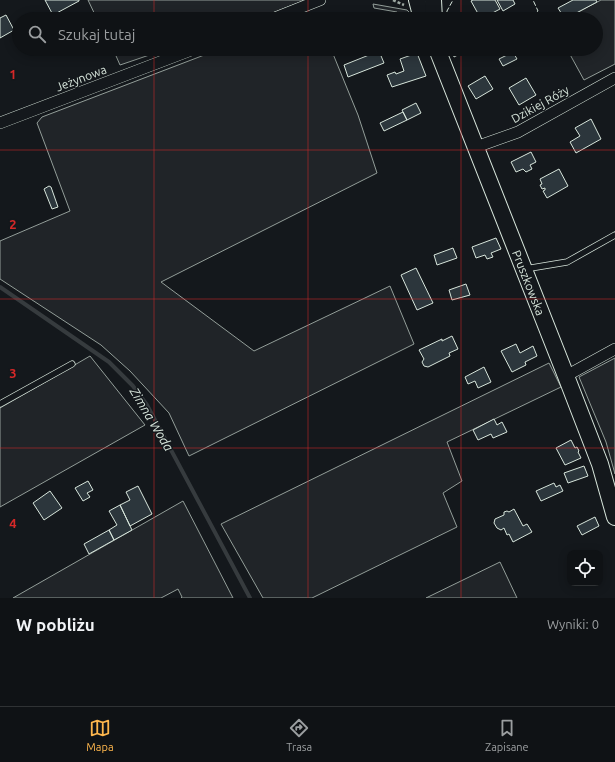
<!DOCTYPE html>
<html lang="pl">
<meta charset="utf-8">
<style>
body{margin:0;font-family:Ubuntu,sans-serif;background:#1d2022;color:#f1f3f6}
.controls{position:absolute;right:12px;bottom:12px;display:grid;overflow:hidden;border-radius:8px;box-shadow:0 2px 10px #0003}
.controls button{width:36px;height:36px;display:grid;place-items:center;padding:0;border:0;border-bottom:1px solid #2f3234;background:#0f1215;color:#f1f3f6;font:20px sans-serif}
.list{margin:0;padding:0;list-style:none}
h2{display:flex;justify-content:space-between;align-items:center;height:52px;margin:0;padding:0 16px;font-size:17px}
h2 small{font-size:13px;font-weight:400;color:#9b9ea0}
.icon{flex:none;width:22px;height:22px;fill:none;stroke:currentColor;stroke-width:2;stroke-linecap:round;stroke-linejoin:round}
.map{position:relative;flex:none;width:615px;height:598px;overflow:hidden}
.search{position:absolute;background:#0f1215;box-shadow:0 2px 10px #0003;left:12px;right:12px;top:12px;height:44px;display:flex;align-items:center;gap:10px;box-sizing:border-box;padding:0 14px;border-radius:22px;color:#9b9ea0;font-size:15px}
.sheet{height:108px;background:#0f1215}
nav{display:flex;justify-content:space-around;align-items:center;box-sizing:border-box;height:56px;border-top:1px solid #2f3234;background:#0f1215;font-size:11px;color:#9b9ea0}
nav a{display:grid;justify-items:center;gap:2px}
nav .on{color:#ffb74d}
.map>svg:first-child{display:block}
</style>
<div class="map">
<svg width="615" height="598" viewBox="0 0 615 598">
<rect width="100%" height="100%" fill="#14181c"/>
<path fill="#202428" stroke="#939e99" d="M88,0H302L303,1L257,19H97Z
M601,0H615V64L584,80L567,49H596V19H565Z
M373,4L407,10L412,15L416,14L418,19H396L397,12L374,8Z
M113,49H167L120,65Z
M220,49H331L358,115L377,173L161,282L254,351L390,286L414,344L189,456L169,413L130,371L101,345L0,279V241L70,211L37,123L42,117Z
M90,356L145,425L0,507V408L54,377Z
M615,358V474L606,442L579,377Z
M549,363L561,387L447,442L462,481L443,493L457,527L312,598H263L221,524Z
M183,501L233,598H181L182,597L178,589L161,598H13Z
M500,562L517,598H426Z"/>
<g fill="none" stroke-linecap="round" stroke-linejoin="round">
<path stroke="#363b3e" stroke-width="4" d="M0,287L109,362L133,386L147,405L250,598"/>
</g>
<path fill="#2c363c" stroke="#d8e6dc" d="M45,0H79V1L53,15Z
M473,0H495L500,9L481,19L471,1Z
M497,0H513L515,4L503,11Z
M573,0H596L597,2L565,19L558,8Z
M6,15L14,30L0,38V18Z
M379,51L384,63L348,77L344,65Z
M513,52L517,59L503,66L499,59Z
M417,53L426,76L392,87L387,75L395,72L396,74L404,71L400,59Z
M485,76L493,89L476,99L468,86Z
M526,78L536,95L519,105L509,88Z
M416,103L421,113L407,120L402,110Z
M403,112L407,120L384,131L380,123Z
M591,119L601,139L576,153L570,142L580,136L575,128Z
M531,152L536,162L530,165L532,169L526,172L523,169L516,172L511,162Z
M559,169L568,186L547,198L543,191L545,190V188L542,189L540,185L542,184L540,179Z
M49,186L51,187L58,207L52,209L44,189Z
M496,238L501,249L491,253L493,257L487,259L485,255L476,258L472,247Z
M453,248L457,258L437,265L434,255Z
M416,268L433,303L417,310L401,275Z
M466,284L470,295L452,300L449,290Z
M452,336L458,349L449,353L450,356L428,367L424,366L422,362L424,359L419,350L442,339V341Z
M516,344L520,353L533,346L537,356L525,362L526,365L512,372L501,351Z
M484,367L491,382L478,388L475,381L468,384L465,377Z
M494,419L497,425L502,422L507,432L493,438L491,434L478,440L473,430Z
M571,440L575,448L577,447L579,451L578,452L581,458L565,465L556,448Z
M584,466L588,476L568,483L564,473Z
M88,481L93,490L87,493L90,497L83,501L75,488Z
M554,483L556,487L560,485L563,491L541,501L536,491Z
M138,486L152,514L130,526L120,505L130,500L126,492Z
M50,491L62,508L44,520L33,503Z
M120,505L132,530L114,540L109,530L117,525L109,511Z
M514,509L523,526L527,524L532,532L513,542L509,534L507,535L504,528L501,530L497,528L494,523L495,519L504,515V512L507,511L509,512Z
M595,517L599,526L582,535L577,526Z
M109,530L114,540L89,554L84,544Z"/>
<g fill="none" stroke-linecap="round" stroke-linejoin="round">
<g stroke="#d8e6dc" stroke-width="7">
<path id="lane" d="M525,269L567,262L615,235
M0,404L72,364"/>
</g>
<g stroke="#d8e6dc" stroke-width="12">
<path id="street" d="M272,19L320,0
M0,123L194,49
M476,147L518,132L615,78
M566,376L615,349"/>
</g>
<g stroke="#d8e6dc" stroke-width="18">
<g id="secondary">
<path d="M417,0L422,19"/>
<path d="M433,0L434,19"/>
<path id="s1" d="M437,49L566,376L600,464L615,517"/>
</g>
</g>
<path stroke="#9da8a2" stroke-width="2.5" stroke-dasharray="3 2" stroke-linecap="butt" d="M393,0L404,5"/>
<use href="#lane" stroke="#14181c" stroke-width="5.5"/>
<use href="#street" stroke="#14181c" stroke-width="11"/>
<use href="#secondary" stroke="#14181c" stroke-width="16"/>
<path stroke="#d8e6dc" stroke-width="1" stroke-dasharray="5 2" stroke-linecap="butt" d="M446,19L447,11L453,0
M525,19L538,11L533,0
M452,49L454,57L469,49"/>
</g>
<path fill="none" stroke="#d62828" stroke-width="1" stroke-opacity="0.55" d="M154,0V19M308,0V19M461,0V19M154,49V598M308,49V598M461,49V598M0,150H615M0,299H615M0,448H615"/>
<g text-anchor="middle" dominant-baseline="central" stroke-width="3" stroke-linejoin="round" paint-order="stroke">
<g font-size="12" fill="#d8e6dc" stroke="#14181c">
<text transform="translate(81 78) rotate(-21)">Jeżynowa</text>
<text transform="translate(540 104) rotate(-29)">Dzikiej Róży</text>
<text stroke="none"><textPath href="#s1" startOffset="251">Pruszkowska</textPath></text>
</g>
<g font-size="13" font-style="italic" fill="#d8e6dc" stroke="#14181c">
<text transform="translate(152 419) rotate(59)">Zimna Woda</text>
</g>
</g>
<g font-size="13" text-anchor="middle" font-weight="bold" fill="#d62828" stroke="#14181c" stroke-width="3" stroke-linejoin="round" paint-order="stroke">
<text x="13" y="79">1</text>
<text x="13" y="229">2</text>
<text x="13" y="378">3</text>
<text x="13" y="528">4</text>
</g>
</svg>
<div class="controls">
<button><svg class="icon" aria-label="locate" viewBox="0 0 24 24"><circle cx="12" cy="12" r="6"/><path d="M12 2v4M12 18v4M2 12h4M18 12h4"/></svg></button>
</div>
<div class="search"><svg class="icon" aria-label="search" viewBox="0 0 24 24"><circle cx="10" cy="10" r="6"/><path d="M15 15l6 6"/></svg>Szukaj tutaj</div>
</div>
<section class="sheet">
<h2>W pobliżu<small>Wyniki: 0</small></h2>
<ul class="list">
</ul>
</section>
<nav>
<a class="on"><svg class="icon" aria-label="map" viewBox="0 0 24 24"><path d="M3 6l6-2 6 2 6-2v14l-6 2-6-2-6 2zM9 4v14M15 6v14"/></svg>Mapa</a>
<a><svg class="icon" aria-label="directions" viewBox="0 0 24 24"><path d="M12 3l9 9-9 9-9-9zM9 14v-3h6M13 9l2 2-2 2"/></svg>Trasa</a>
<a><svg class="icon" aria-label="saved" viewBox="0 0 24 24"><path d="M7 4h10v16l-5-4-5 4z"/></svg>Zapisane</a>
</nav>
